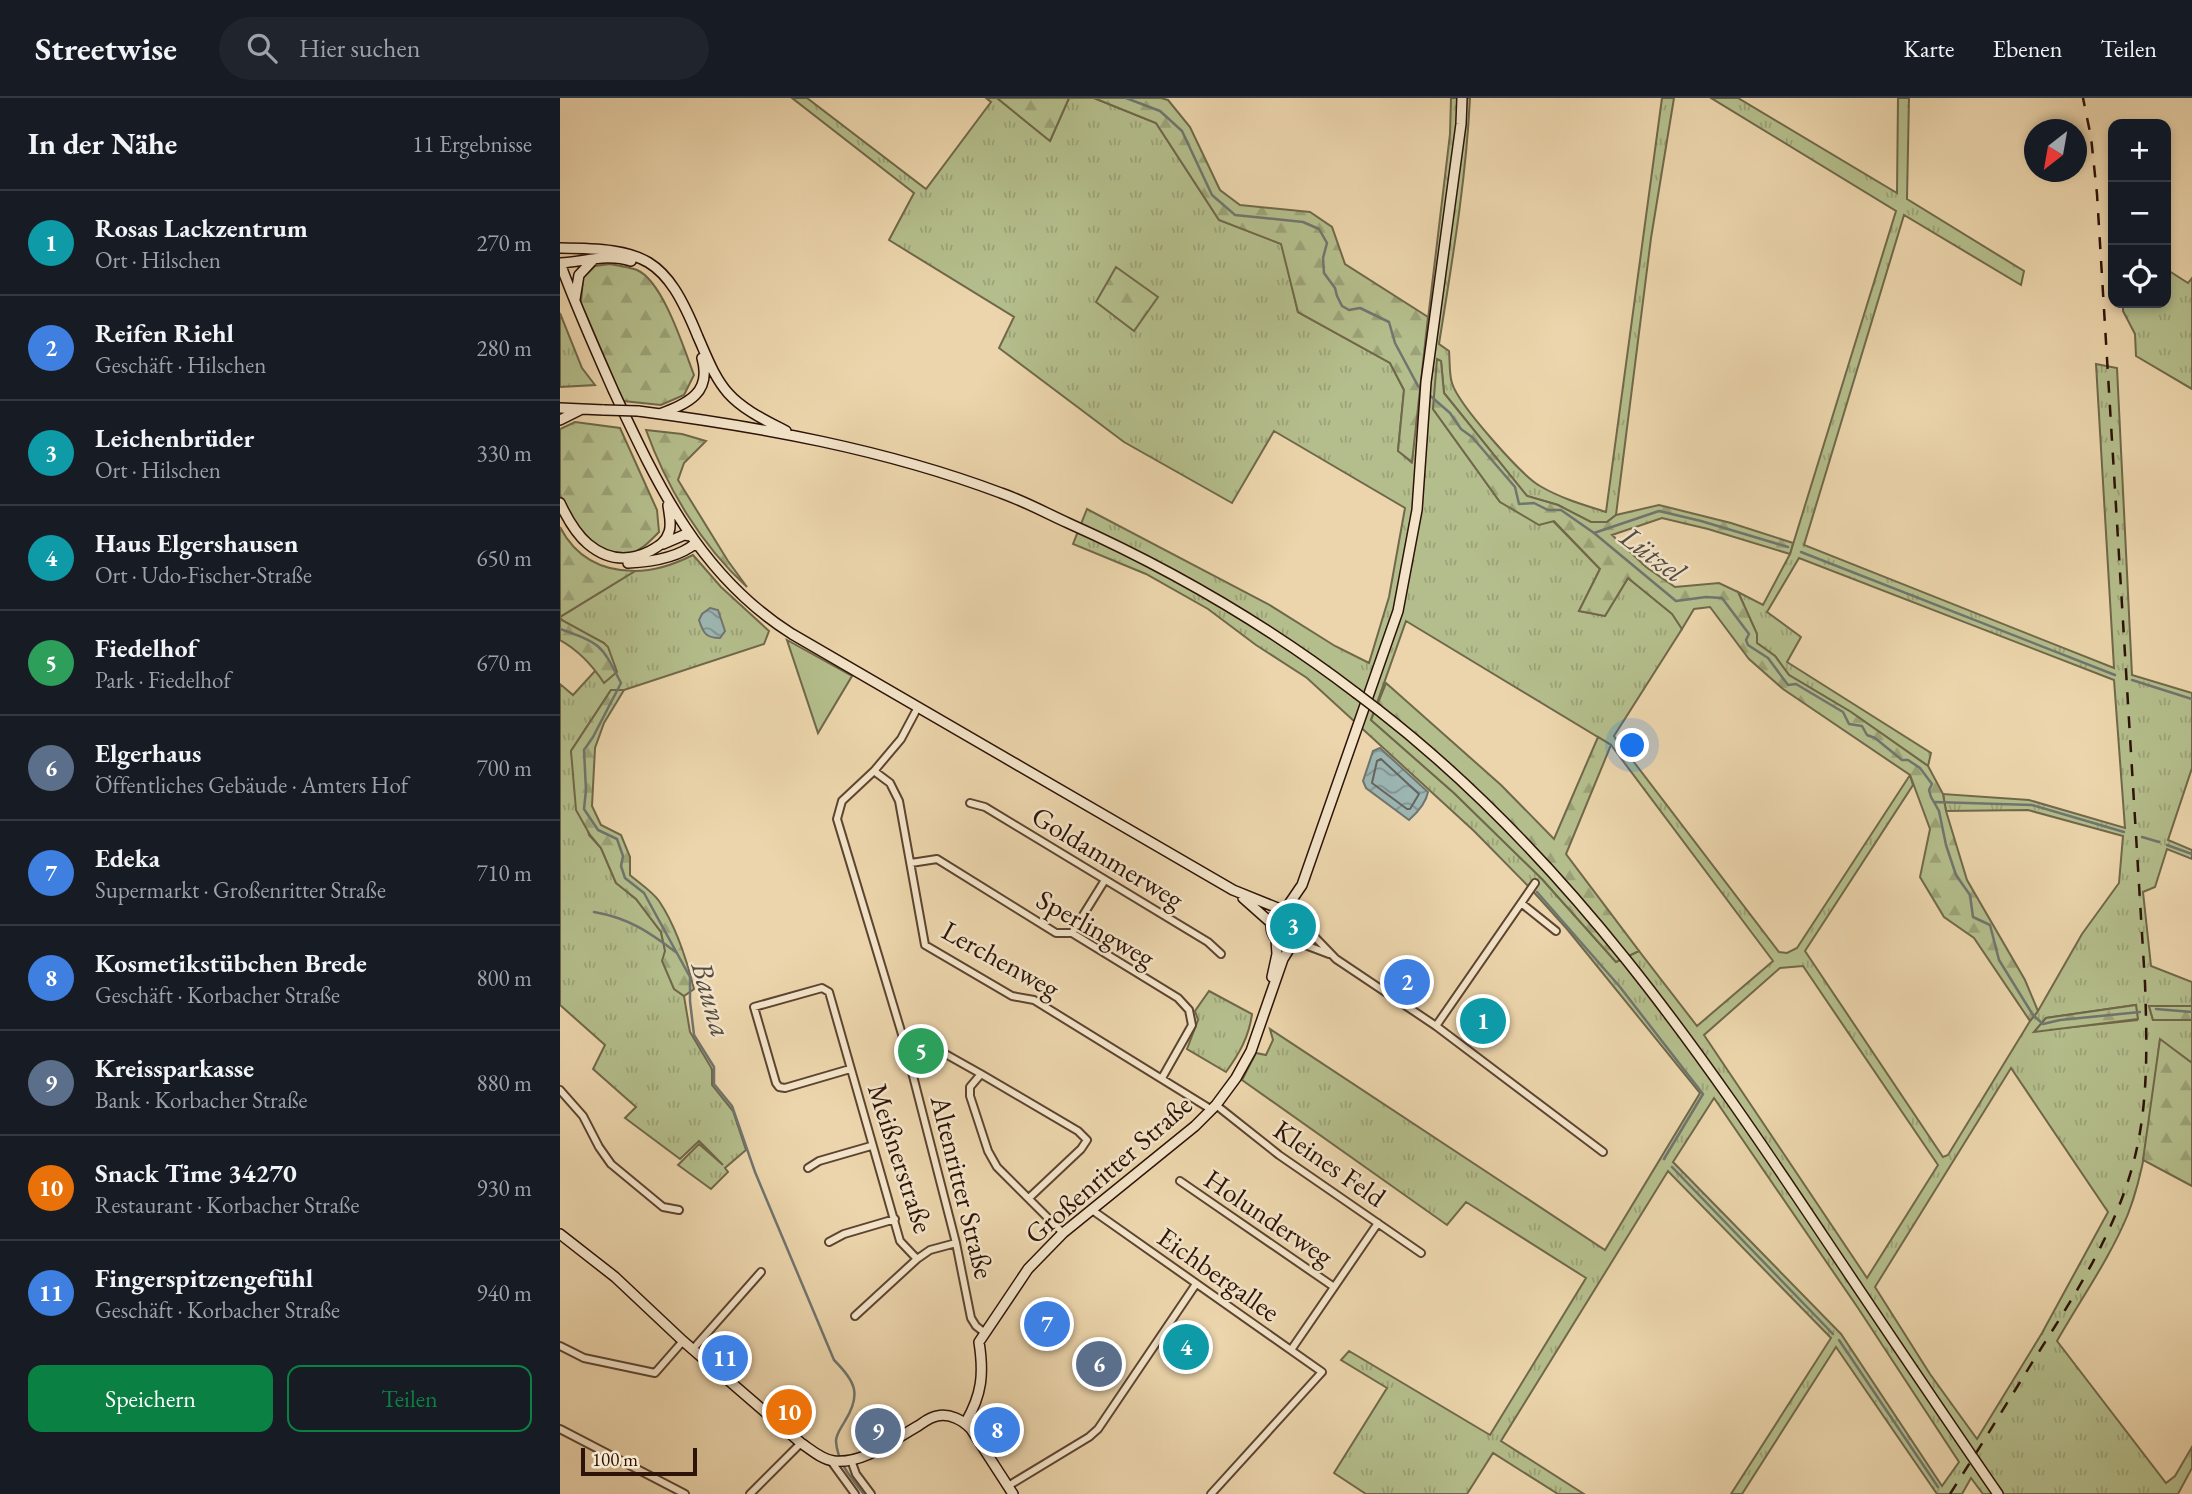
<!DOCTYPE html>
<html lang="de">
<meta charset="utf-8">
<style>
body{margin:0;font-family:"EB Garamond",serif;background:#20242c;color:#f1f3f6}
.controls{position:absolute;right:21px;top:21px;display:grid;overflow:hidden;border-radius:14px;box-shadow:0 4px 10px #0003}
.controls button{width:63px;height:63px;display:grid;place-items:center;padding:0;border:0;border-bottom:2px solid #363941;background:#171b24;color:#f1f3f6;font:35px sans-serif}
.compass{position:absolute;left:1464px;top:21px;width:63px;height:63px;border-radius:50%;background:#171b24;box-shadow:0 4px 10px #0003;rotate:211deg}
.scale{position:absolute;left:21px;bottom:18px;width:116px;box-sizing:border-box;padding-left:7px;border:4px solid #2d1308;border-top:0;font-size:19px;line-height:24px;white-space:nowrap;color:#2d1308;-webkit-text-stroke:5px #f3e4c9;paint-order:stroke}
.you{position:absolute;left:1073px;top:648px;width:24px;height:24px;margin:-18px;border:5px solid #fff;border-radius:50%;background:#1a73e8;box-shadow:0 0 0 10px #1a73e833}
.badge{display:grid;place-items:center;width:46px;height:46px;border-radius:50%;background:#0b8043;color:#fff;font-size:23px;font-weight:700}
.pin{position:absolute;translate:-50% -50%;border:4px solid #fff;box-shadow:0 2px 7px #0006}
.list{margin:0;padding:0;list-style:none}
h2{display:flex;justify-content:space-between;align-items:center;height:91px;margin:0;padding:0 28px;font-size:30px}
h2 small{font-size:23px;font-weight:400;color:#9ea1a6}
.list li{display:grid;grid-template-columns:46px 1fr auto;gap:21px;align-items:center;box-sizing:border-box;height:105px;padding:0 28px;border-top:2px solid #363941}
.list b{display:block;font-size:26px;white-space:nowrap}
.list p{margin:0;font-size:23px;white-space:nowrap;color:#9ea1a6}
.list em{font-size:23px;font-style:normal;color:#9ea1a6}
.actions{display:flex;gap:14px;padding:21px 28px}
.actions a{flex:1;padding:16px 0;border:2px solid #0b8043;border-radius:14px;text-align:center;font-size:24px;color:#0b8043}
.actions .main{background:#0b8043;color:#fff}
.icon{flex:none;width:38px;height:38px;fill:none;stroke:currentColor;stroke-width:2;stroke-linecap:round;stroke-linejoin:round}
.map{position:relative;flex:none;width:1632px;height:1396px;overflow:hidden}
header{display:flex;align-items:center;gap:42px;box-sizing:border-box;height:98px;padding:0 35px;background:#171b24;border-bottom:2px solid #363941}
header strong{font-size:33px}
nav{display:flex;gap:38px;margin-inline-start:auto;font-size:24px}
.search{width:490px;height:63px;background:#20242c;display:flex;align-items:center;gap:18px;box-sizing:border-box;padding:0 24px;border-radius:38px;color:#9ea1a6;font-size:26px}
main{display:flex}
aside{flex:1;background:#171b24}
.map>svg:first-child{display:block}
</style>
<header>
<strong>Streetwise</strong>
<div class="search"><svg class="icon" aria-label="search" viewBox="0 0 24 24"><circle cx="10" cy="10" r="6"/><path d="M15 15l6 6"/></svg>Hier suchen</div>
<nav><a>Karte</a><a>Ebenen</a><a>Teilen</a></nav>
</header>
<main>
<aside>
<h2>In der Nähe<small>11 Ergebnisse</small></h2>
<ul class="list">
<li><span class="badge" style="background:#0f9aa8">1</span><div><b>Rosas Lackzentrum</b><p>Ort · Hilschen</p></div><em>270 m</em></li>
<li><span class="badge" style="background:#3f7fe0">2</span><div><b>Reifen Riehl</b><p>Geschäft · Hilschen</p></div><em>280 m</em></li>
<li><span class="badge" style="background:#0f9aa8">3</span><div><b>Leichenbrüder</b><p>Ort · Hilschen</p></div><em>330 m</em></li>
<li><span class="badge" style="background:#0f9aa8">4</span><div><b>Haus Elgershausen</b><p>Ort · Udo-Fischer-Straße</p></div><em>650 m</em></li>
<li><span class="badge" style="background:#2e9e5b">5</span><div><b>Fiedelhof</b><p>Park · Fiedelhof</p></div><em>670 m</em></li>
<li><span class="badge" style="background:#5c6f8a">6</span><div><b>Elgerhaus</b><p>Öffentliches Gebäude · Amters Hof</p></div><em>700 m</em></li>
<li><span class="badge" style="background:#3f7fe0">7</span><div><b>Edeka</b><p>Supermarkt · Großenritter Straße</p></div><em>710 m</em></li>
<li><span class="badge" style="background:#3f7fe0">8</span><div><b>Kosmetikstübchen Brede</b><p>Geschäft · Korbacher Straße</p></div><em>800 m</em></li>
<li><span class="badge" style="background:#5c6f8a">9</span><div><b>Kreissparkasse</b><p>Bank · Korbacher Straße</p></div><em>880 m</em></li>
<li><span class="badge" style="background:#e8710a">10</span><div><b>Snack Time 34270</b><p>Restaurant · Korbacher Straße</p></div><em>930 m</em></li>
<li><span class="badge" style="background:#3f7fe0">11</span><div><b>Fingerspitzengefühl</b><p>Geschäft · Korbacher Straße</p></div><em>940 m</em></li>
</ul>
<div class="actions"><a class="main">Speichern</a><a>Teilen</a></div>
</aside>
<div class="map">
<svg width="1632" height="1396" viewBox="0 0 1632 1396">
<defs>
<pattern id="grass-tufts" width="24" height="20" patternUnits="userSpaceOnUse" patternTransform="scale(1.75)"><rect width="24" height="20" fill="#b4be8c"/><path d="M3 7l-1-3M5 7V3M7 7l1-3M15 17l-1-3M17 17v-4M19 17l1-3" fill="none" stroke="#9ba277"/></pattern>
<pattern id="forest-firs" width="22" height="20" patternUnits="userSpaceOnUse" patternTransform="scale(1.75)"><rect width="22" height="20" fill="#b4be8c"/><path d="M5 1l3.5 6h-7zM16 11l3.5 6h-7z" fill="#9ba277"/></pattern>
<pattern id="water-waves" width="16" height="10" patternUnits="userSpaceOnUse" patternTransform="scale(1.75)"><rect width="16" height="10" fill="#9cb6b3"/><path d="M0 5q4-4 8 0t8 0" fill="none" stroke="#809390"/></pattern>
</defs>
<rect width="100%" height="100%" fill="#ecd5ac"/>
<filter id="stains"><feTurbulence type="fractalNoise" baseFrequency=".00286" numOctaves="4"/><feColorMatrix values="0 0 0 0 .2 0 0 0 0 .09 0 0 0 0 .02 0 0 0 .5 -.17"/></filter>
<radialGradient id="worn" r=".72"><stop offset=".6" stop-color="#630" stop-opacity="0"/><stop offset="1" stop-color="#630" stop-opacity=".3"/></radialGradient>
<path fill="url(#grass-tufts)" stroke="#70684a" stroke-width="2" fill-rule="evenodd" d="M232,0H247L366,91L431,4L426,0H437L490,43L509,0H534L596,25L659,122L722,146L738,214L830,265L844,292L838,352L851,364L890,36L891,0H910C906,83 892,164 879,246L889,253C890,263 889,276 892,285C898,306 961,377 980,388C1000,400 1024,407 1046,414L1102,0H1114L1091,140L1056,417L1047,424H1030L998,407L967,398L884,295L881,263L873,311L940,404L993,423L1040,471L1019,513L1045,518L1068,480L1113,516L1122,531L1054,638L1219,854L1227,855L1237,850L1350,677L1353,687L1245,853L1383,1059L1388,1057L1470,923L1478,913L1522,836L1559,785L1563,738L1468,712L1386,713L1383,696L1469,702L1565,730L1554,582L1239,460L1207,514L1241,539L1227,564L1371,655L1368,668L1291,614L1229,577L1215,558L1197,545V536L1178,494L1203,507L1230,456L1336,113L1151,0H1178L1337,95L1338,0H1349L1347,101L1464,173L1461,187L1344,117L1244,447L1554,570L1536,266L1557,270L1572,577L1632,595V670L1608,742L1632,752V761L1607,751L1595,789L1583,794L1591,868L1632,884V908H1589L1593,922H1632V965L1600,942C1592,999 1589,1062 1568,1116C1550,1160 1521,1201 1497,1243L1606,1385L1615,1378L1632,1349V1370L1618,1396H1423L1411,1380L1402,1396H1377L1276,1249L1182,1396H1171L1271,1240L1108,1073L941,1343L1024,1396H998L933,1355L907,1396H806L774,1375L827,1290L781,1262L789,1253L930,1337L1026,1180L906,1104L887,1127L682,982L696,955L706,957L713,942L710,931L1045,1152L1140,995L1007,831L970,790L914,733L747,580L696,547L648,511L586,476L513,446L527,411L708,506L775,548L809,565L829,499L845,410L714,333L672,405L564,344L439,250L454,219L329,142L354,95ZM846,523L1051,647L1213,863L1137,928L1079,853L1056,864L982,781L894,695L811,622ZM1243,868L1378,1067L1307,1180L1144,937L1220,870ZM1576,907L1577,922L1475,933L1486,920ZM1451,970L1548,1114L1482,1235L1417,1341L1370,1276L1315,1189ZM1154,1000L1298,1210L1399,1364L1382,1388L1281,1236L1113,1064Z
M1606,171L1628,185L1632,180V291L1576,258L1575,236L1563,213V205H1606Z
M0,215L22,270L35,287L0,289Z
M133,457L161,489L209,533L204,546L64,592H51L11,653L29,737L41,750L56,785L76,801L101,834L114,890L124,898L130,934L152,971V987L173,1013L186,1052L165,1070L168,1074L151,1091L118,1067L139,1046L163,1067L139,1043L120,1061L65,1020L76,1009L33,971L45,947L0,907V586L13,597L36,572L44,545L4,525L0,519L75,473C96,473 115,466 133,457Z
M649,893L692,916C689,939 679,956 666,974L627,951L638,922L635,913Z
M358,937L369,943L366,948L369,950L366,955L376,961L378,959L379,965L359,970L349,939Z"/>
<path fill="url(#forest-firs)" stroke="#70684a" stroke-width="2" d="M437,0H509L490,43Z
M534,0H601L608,2L630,29L660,92L680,107L750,114L772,129L785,166L868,219L852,364L838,353L844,292L830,265L738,214L721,146L659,122L596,25Z
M50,166C59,168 69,169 77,172C103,183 124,251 134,277L124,297L101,307L63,303L21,205L23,180L35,168Z
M556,169L598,199L574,233L536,204Z
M877,261L881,263L884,295L967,398L998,407L1031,424H1047L1056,417L1099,407L1171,425L1233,445L1230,456L1148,431L1102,420L1052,437L1086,469L1115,489L1159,485L1178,494L1197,536V545L1215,558L1229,577L1291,614L1368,668L1383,696L1386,713L1407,782L1465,882L1478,913L1470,923L1414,840L1384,819L1360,779L1370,731L1350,677L1223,591L1189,561L1150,509L1134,511L1122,531L1112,516L1068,480L1045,518L1019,513L1040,471L994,423L979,427L940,404L873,311Z
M15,324L60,330L97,412L99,434C90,443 82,452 69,456C42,465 6,419 0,396C0,381 0,348 0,331Z
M86,332L122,336L146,343L124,365L118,382L168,463L187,489C141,447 107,390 86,332Z
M0,429C16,460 41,473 75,473L0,519Z
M0,521L44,545L48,549L57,574L44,585C33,568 18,552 0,542Z
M826,585L941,687L994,741L1038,639L1051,647L1006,756L1079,853L1056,864L982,781L894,695L811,622Z
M51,592H64L44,625L35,650L32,708L41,727L61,737L70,759V777C79,785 92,793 99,803C116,828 127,863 134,891L124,898L114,891L102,863L105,853L101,834L76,801L56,785L41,750L30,737L16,712L11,653Z
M1576,907L1578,921L1474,934L1486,920Z
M1589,908H1632V922H1593Z
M1600,941L1632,965V1088L1583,1062Z"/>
<path fill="#b4be8c" stroke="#70684a" stroke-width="2" d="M227,542L292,578L258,635Z"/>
<path fill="url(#water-waves)" stroke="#70756f" stroke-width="2" d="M150,510L158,512L165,533L160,540C146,540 143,535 139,522L142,516Z
M820,650L868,694C866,705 858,714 849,722L806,690L803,683L813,653Z"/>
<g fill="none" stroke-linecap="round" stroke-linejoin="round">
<path stroke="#64645e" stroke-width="2" d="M821,661L859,696L850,711H847L812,685L817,663Z"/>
<path stroke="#70756f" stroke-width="2.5" d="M566,0L600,13L622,33L652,97L675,117L743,124L759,131L767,145L763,160L764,175L775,190L777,198L782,208L789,212L800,210L829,224L835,245L858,288L862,291
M867,295L890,315L901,331L912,339L955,389L959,406L974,405L988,412H1001L1034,435L1116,503L1146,499L1162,500L1189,536L1186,542L1188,547L1208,560L1228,587L1236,586L1283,614L1289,626L1302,628L1307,637L1315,640L1342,662H1348L1360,670L1372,686L1369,692L1371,699L1379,713L1386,747L1396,777L1410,797L1413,819L1430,827L1439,862L1473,917L1483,926L1500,922L1580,914
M1034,435L1099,413L1141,423L1228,449
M1241,454L1555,577
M0,531C42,546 41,546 61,585L33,639L24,652L26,692L24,711L38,732L57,741L63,758L61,768L65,780L84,795L130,879V903L134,937L154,969V986L172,1008L195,1074L274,1262C295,1283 302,1296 285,1323C281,1330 276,1336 276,1343C277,1364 292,1381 304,1396
M1572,582L1632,601
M1375,704L1472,707L1564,734
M1582,739L1599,744
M1607,747L1632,756
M977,794L1060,889L1143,996L1104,1061
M34,814C69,820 89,834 117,855
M1596,911L1632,914
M1112,1069L1273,1236
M1279,1242L1378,1389"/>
<g stroke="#5d4431" stroke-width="10">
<path id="street" d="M358,609L341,641L314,673L282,703L277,721L344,943L396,1145L411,1220L416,1228L425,1235
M314,673L330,685L339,703L365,847L452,898L474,902L652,1012
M410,705L425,709L648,844L661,856
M351,765L377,761L496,835H512L618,900L629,912L632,927L602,980
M961,805L996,833
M749,833L776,861L876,928L1043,1054
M512,835L545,782
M740,845L769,856
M876,928L975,785
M373,949L421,976
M290,971L225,990L219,989L216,985L194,909L262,890L269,894L340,1143L357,1161L370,1152L396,1145
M0,992L23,1018L39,1049L51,1066L103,1109L119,1112
M656,1007L719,1057L861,1155
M248,1070L259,1063L311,1048
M620,1083L774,1189
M469,1100L521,1051L527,1042L518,1033L421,976L410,989V998L428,1053L437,1069L503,1135
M532,1112L762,1274L651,1396
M269,1144L284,1136L335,1121
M295,1218L357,1161
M0,1248L24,1260L95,1275L123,1243
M133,1251L201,1174
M731,1252L818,1125
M0,1331L125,1396
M291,1362L296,1376L311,1396
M271,1363L295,1396
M448,1388L529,1339L538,1331L636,1186
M190,1396L241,1345"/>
</g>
<g stroke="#2d1308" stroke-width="12">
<path id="secondary" d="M0,150C85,151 105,158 138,239C147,259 154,279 168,295C183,312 207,323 226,333
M0,165C16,209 35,251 54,294C98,388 140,478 232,536L673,792L720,811
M0,165C24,164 47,155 71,163
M15,201L19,177L33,162
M0,310L44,312
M78,313C201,329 324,351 441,395C464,403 486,415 508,425C611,471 707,527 796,595
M100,316C128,305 152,295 142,260
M0,322L20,312
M0,405C7,420 15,435 28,446C47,462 68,464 90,453C99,448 106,444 109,434C112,426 109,416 108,407
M103,446L124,437L131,438
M68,465C91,464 118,460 136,445
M817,611C1008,759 1140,953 1272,1151C1327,1233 1382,1315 1438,1396
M683,800L710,824
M711 828a19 19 0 1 1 38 0a19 19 0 1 1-38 0Z
M727,809L742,787L838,513L857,412L866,284L901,26L902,0
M712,879L717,856L716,841
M0,1136L55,1179L123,1243L241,1345C250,1351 262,1362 274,1363C304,1366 333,1342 358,1328C364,1324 370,1319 377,1318C389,1315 403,1322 411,1331L453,1396
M406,1324C422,1296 424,1276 419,1244L468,1171L503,1135L635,1028L656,1007L676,980L691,953L723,861L731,848"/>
</g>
<use href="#street" stroke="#f3e4c9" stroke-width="6"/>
<use href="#secondary" stroke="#f3e4c9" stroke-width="9"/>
<path stroke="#2d1308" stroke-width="2.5" stroke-dasharray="12 12" stroke-linecap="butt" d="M1390,1396C1419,1351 1447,1305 1475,1260C1513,1200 1552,1140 1572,1070C1589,1010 1587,947 1585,885L1537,96L1531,39L1523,0"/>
<g stroke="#2d1308" stroke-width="12" stroke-linecap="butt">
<path id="secondary-bridge" d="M44,312L78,313
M796,595L817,611"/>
</g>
<use href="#secondary-bridge" stroke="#f3e4c9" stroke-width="9"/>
</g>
<g text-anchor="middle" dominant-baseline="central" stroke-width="5" stroke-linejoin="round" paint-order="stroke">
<g font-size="28" fill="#2d1308" stroke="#f3e4c9">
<text transform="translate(548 759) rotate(31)">Goldammerweg</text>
<text transform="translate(536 830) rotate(29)">Sperlingweg</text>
<text transform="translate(441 861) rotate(29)">Lerchenweg</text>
<text transform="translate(341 1060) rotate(72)">Meißnerstraße</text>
<text transform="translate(770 1065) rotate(35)">Kleines Feld</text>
<text transform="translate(548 1071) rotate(-41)">Großenritter Straße</text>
<text transform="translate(403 1089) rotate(76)">Altenritter Straße</text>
<text transform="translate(709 1119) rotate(34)">Holunderweg</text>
<text transform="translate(659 1176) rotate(35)">Eichbergallee</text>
</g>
<g font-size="30" font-style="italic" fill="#544c44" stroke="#f3e4c9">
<text transform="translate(1093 456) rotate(37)">Lützel</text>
<text transform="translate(152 901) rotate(74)">Bauna</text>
</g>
</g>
<rect width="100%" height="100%" filter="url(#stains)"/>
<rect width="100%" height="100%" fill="url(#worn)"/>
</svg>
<div class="controls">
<button>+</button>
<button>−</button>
<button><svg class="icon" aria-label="locate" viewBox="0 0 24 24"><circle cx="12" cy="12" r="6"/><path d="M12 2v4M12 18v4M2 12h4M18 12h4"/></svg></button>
</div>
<svg class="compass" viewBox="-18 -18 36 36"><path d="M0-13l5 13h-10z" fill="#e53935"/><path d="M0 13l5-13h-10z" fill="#9ea1a6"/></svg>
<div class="scale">100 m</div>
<div class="you"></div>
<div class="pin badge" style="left:923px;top:923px;background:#0f9aa8">1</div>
<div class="pin badge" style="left:847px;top:884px;background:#3f7fe0">2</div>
<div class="pin badge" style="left:733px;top:828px;background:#0f9aa8">3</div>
<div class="pin badge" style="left:626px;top:1249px;background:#0f9aa8">4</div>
<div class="pin badge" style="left:361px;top:953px;background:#2e9e5b">5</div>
<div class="pin badge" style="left:539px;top:1266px;background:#5c6f8a">6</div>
<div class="pin badge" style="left:487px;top:1226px;background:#3f7fe0">7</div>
<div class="pin badge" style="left:437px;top:1332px;background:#3f7fe0">8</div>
<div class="pin badge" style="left:318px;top:1333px;background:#5c6f8a">9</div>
<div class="pin badge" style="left:229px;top:1314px;background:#e8710a">10</div>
<div class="pin badge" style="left:165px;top:1260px;background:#3f7fe0">11</div>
</div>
</main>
